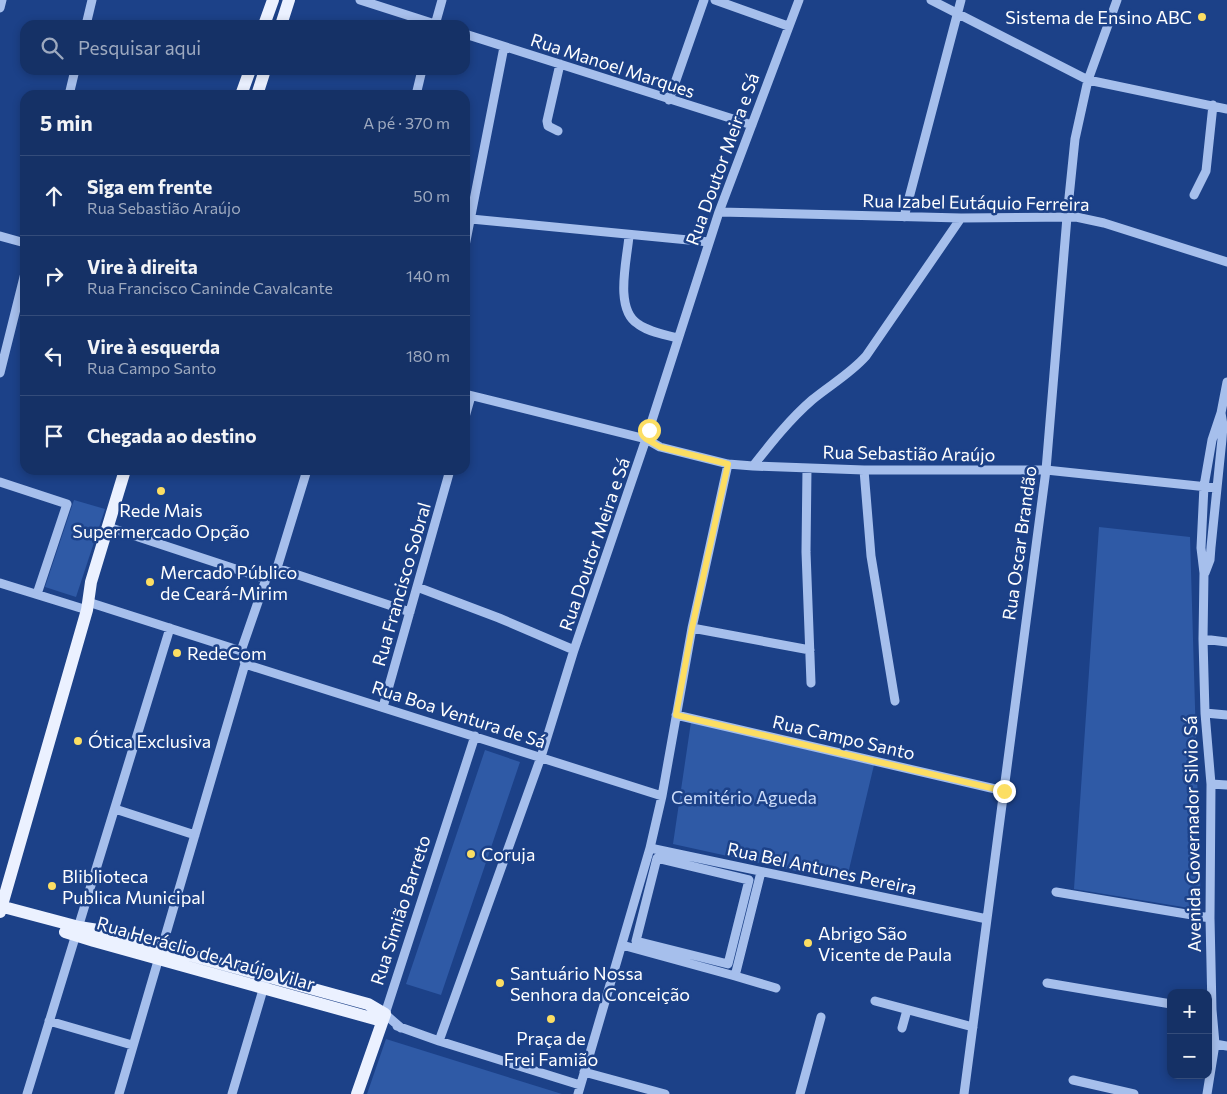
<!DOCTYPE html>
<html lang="pt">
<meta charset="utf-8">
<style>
body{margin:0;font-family:Commissioner,sans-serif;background:#1e396c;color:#f1f3f6}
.controls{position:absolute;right:15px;bottom:15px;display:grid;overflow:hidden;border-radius:10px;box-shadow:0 2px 8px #0003}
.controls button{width:45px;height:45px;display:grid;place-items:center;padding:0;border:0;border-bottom:1px solid #344c7a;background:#153166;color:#f1f3f6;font:25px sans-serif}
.stop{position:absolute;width:15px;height:15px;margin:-11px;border:4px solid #fcde63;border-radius:50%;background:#fff}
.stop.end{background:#fcde63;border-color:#fff;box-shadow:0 1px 5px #0008}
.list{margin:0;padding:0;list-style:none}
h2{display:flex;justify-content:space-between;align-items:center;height:65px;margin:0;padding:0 20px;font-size:21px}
h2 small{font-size:16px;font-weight:400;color:#9da9bf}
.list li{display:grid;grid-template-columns:32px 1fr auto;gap:15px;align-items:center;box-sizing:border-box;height:80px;padding:0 20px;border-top:1px solid #344c7a}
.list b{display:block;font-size:19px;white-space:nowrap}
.list p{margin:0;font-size:16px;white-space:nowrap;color:#9da9bf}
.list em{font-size:16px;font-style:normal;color:#9da9bf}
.icon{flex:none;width:28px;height:28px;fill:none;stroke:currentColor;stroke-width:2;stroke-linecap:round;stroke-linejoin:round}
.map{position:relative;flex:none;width:1227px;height:1094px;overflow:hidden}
.search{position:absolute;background:#153166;box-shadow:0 2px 8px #0003;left:20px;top:20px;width:450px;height:55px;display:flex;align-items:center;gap:12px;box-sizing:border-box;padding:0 18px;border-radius:15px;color:#9da9bf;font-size:19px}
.panel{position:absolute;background:#153166;box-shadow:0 2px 8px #0003;left:20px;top:90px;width:450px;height:385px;border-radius:15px}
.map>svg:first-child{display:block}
</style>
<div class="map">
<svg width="1227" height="1094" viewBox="0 0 1227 1094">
<rect width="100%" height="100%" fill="#1c4188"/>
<path fill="#2f5aa6" d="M74,500L105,509L76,597L45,587Z
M1099,527L1190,537L1201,910L1074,889Z
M691,722L874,765L846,882L673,844Z
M485,750L520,762L441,995L406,984Z
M386,1039L562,1094H367Z"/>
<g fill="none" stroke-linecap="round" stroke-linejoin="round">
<path stroke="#a6bfec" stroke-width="9" d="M360,0L438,25
M715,0L788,26
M931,0L1088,80L1227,109
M0,8L2,0
M86,25L92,0
M435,25L442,0
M465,34L752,125
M69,95L75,70
M416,95L422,70
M669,100L704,0
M558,131L548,126L547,121L560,64
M1194,195L1206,171L1213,105
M719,212L961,218L1076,217L1104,223L1227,262
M904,217L961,0
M471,219L709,242
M0,236L25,243
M629,236C627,260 614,309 638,324C649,332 665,335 678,338
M465,246L504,47
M0,373L25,273
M465,394L646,439L660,447L728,464L753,466L864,470H1046L1217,488
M465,417L471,396
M753,466C771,443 790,419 812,400C830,385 850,374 866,356L961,218
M807,468L806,552L811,683
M864,470L871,556L895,701
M0,482L67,504L37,594
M108,527L266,579
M277,568L410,612
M1205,573L1210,560L1211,547L1222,439L1223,425L1221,413
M0,583L87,610
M417,587L499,618L574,650
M88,602L241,651
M692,628L810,650
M1203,639L1227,642
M245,664L662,796
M245,664L241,651L266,579L277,568L307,470
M383,707L450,470
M1205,713L1227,715
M676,715L1004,791
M1211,784L1227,785
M115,809L195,835
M650,848L987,919
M657,858L749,880L728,964L636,941Z
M1056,892L1210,918
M622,945L735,976L761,872
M735,976L776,988
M1047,983L1171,1004
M875,1001L973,1027
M49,1021L132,1045
M397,1026L439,1041L580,1085
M401,1028L385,1014L475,736
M902,1028L907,1010
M439,1041L541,757L574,650L646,439L719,212L799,0
M1215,1044L1227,1046
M584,1072L665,1094
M1073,1080L1134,1094
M27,1094L170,628
M119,1094L245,664
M232,1094L265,983
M578,1094L650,848L662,796L692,628L728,464
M800,1094L821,1017
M964,1094L1046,470L1067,217L1075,139L1088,80L1117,0
M1207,1094L1215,1044L1212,1010L1210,918L1211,784L1205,713L1203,639L1204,573L1201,548L1204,486L1212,440L1221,413L1227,382"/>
<path stroke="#ebf1ff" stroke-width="12" d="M264,25L273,0
M281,25L289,0
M241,95L250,70
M257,95L265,70
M0,906L79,927L98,930L368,1004L385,1014L357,1094
M0,912L87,610L91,582L125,470
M65,932L94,941L382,1021"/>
</g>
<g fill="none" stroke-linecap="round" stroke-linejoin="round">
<path stroke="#fcde63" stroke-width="6" d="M649,430L646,439L660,447L728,464L692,628L676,715L1004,791"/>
</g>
<g fill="#fcde63" stroke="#1c4188" stroke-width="2">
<circle cx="1202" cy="17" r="5"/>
<circle cx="161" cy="491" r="5"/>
<circle cx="150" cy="582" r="5"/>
<circle cx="177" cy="653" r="5"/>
<circle cx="78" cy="741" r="5"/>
<circle cx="471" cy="854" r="5"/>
<circle cx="52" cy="886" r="5"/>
<circle cx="808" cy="943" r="5"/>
<circle cx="500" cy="983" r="5"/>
<circle cx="551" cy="1019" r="5"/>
</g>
<g text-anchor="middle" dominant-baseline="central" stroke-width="5" stroke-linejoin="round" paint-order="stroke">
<g font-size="18" fill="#fff" stroke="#1c4188" text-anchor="start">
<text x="1192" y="17" text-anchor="end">Sistema de Ensino ABC</text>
<text x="161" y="510" text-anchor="middle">Rede Mais<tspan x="161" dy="21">Supermercado Opção</tspan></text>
<text x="160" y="572">Mercado Público<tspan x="160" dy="21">de Ceará-Mirim</tspan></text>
<text x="187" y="653">RedeCom</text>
<text x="88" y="741">Ótica Exclusiva</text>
<text x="481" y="854">Coruja</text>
<text x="62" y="876">Bliblioteca<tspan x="62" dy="21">Publica Municipal</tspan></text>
<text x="818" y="933">Abrigo São<tspan x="818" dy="21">Vicente de Paula</tspan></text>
<text x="510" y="973">Santuário Nossa<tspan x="510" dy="21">Senhora da Conceição</tspan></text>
<text x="551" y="1038" text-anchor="middle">Praça de<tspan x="551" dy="21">Frei Famião</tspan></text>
</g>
<g font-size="18" fill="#fff" stroke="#1c4188">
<text transform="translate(613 65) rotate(18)">Rua Manoel Marques</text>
<text transform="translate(722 159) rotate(-70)">Rua Doutor Meira e Sá</text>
<text transform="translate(976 202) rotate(1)">Rua Izabel Eutáquio Ferreira</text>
<text transform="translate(909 453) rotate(1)">Rua Sebastião Araújo</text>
<text transform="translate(1019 543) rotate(-82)">Rua Oscar Brandão</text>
<text transform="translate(594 544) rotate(-71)">Rua Doutor Meira e Sá</text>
<text transform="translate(401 584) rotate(-74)">Rua Francisco Sobral</text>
<text transform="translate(459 714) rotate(18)">Rua Boa Ventura de Sá</text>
<text transform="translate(844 737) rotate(13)">Rua Campo Santo</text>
<text transform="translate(1192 834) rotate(-91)">Avenida Governador Silvio Sá</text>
<text transform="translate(822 868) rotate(12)">Rua Bel Antunes Pereira</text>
<text transform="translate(400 910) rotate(-72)">Rua Simião Barreto</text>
<text transform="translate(206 953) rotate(16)">Rua Heráclio de Araújo Vilar</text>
</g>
<g font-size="18" fill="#cbdbf9" stroke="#1c4188">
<text x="744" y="797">Cemitério Agueda</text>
</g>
</g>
</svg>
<div class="controls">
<button>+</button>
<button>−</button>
</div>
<div class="stop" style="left:649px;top:430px"></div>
<div class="stop end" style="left:1004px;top:791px"></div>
<div class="search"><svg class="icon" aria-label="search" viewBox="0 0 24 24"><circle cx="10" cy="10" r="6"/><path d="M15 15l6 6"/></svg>Pesquisar aqui</div>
<section class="panel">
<h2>5 min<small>A pé · 370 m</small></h2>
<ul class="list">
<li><svg class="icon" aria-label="ahead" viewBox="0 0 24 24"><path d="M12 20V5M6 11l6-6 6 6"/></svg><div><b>Siga em frente</b><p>Rua Sebastião Araújo</p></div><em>50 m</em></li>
<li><svg class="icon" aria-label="right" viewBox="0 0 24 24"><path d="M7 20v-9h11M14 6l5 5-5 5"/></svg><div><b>Vire à direita</b><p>Rua Francisco Caninde Cavalcante</p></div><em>140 m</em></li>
<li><svg class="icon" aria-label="left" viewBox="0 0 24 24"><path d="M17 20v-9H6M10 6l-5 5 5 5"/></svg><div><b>Vire à esquerda</b><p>Rua Campo Santo</p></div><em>180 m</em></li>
<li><svg class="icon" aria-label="arrive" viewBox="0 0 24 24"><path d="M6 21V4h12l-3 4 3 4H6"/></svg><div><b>Chegada ao destino</b></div></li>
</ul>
</section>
</div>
